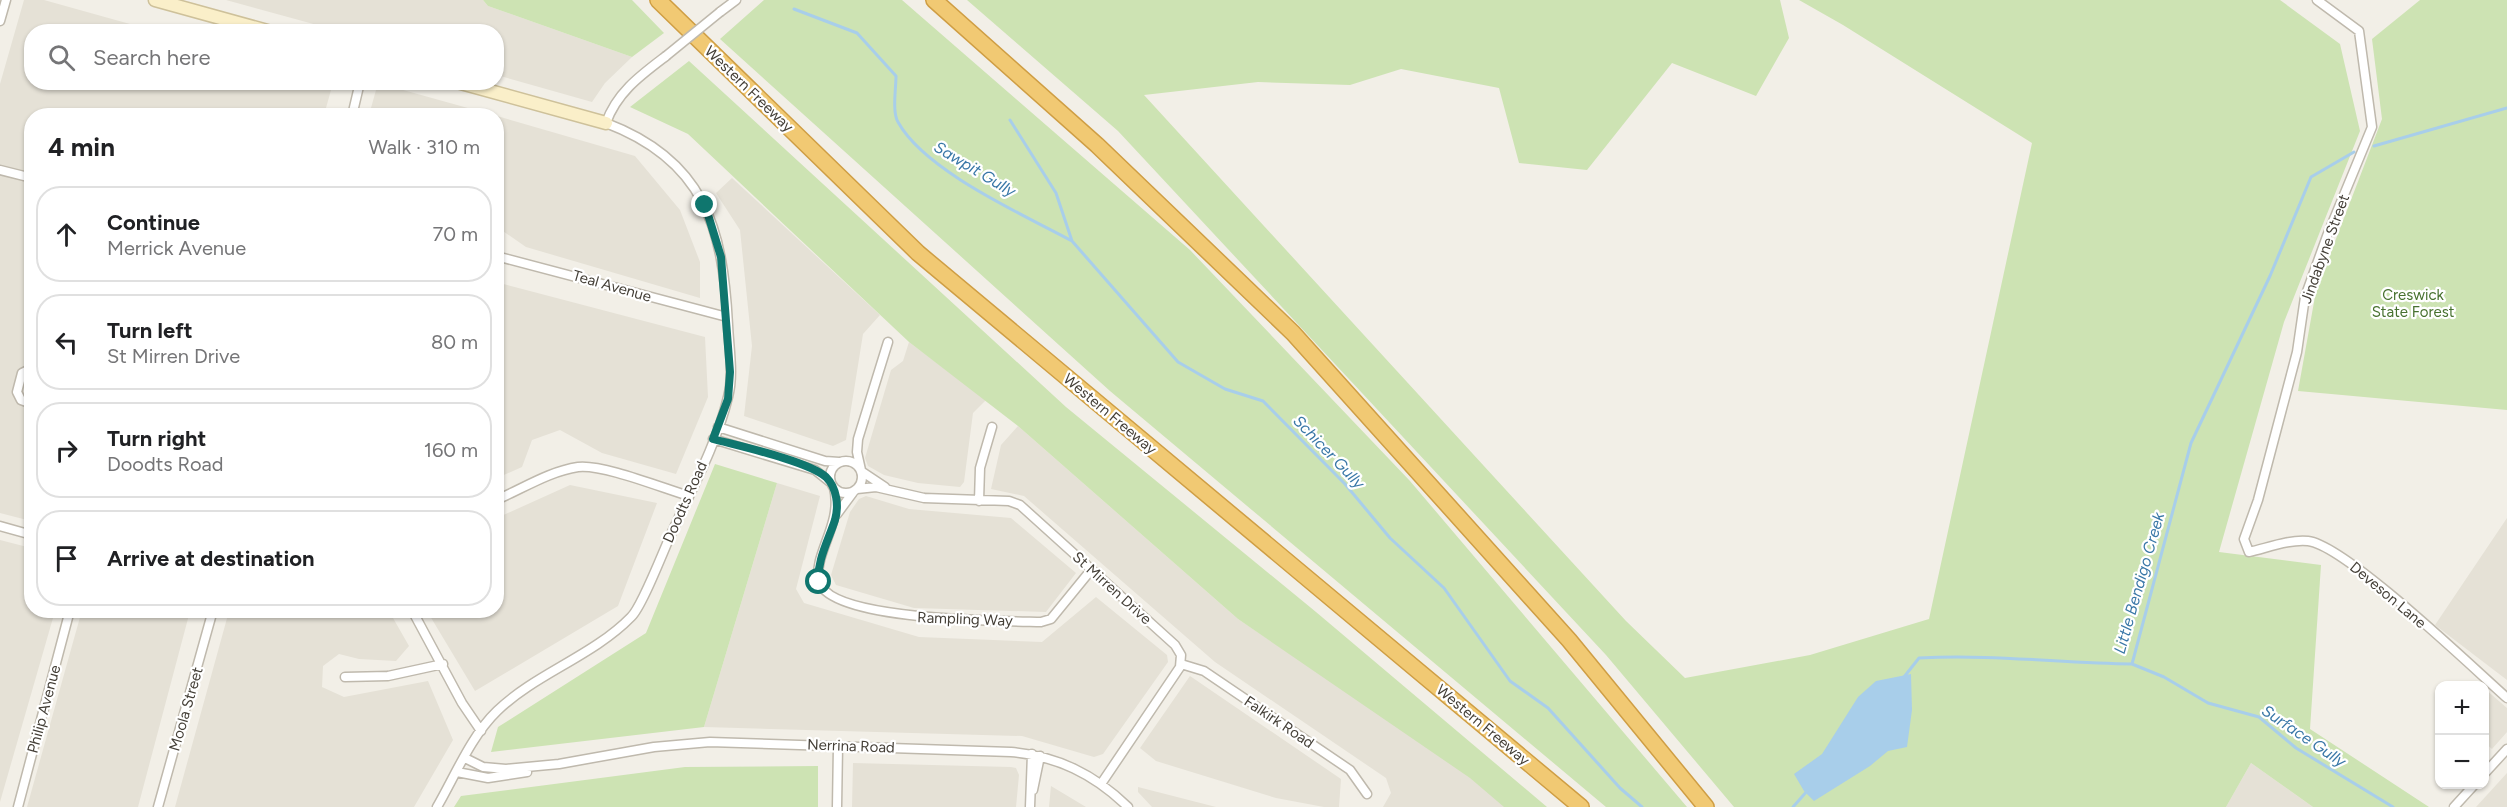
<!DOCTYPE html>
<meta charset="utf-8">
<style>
body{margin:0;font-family:Figtree,sans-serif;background:#f2f2f2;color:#202124}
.controls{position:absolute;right:18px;bottom:18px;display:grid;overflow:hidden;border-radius:12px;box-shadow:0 2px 4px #0004}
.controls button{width:54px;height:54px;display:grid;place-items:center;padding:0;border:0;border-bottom:2px solid #e0e0e0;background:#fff;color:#202124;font:30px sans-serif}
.stop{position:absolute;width:18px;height:18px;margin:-14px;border:4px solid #0f766e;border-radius:50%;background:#fff}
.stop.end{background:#0f766e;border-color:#fff;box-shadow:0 2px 6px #0008}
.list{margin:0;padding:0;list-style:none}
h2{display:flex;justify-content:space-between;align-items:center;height:78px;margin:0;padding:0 24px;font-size:26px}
h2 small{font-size:20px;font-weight:400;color:#757577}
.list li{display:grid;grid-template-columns:39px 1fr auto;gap:18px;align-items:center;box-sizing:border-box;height:96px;margin:0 12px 12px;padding:0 12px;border:2px solid #e0e0e0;border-radius:24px}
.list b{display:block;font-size:22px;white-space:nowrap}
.list p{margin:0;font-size:20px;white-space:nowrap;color:#757577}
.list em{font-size:20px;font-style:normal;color:#757577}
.icon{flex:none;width:33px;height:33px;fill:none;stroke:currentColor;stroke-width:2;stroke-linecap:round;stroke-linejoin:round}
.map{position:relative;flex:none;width:2507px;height:807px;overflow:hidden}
.search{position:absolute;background:#fff;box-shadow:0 2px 4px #0004;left:24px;top:24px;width:480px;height:66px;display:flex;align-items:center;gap:15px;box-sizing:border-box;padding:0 21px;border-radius:24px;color:#757577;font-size:22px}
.panel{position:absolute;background:#fff;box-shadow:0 2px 4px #0004;left:24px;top:108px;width:480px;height:510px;border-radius:24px}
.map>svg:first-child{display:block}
</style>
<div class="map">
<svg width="2507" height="807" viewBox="0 0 2507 807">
<rect width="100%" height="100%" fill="#f2efe7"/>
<path fill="#e5e1d6" d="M24,0H44L155,31L32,32V82L333,83L324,115L32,116L31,521L0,513V84Z
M226,0H483L488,6L632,57L605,83L592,102L497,75L496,32L339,31Z
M378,83L493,115H369Z
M497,116L635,156L680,210L700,262V298L526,247L497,227Z
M732,178L880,315L863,334L846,440L833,446L744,416L752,346L740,230L716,193Z
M496,282L705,337L708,397L676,474L602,453L560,430L532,440L522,467L497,478Z
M909,342L986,400L973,413L964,482L960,487L918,483L884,475L868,466L865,458L891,370L903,361Z
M1018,426L1238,619L1485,785L1508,807H1383L1391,793L1386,778L1215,662L1024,496L991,489L1001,445Z
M777,483L820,496L796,589L804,603L919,637L1042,642L1096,597L1167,655L1168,662L1103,754L1094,757L1022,736L704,727Z
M570,485L657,503L618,606L475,691L427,611L496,610L497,518Z
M866,496L909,509L1011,518L1076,573L1046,612L914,608L836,585L831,575L850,512L859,499Z
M2507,518V680L2435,625Z
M0,540L31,548L32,610L55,611L0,802Z
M82,610L190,611L138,807H27Z
M229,611H389L409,646L396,661L359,659L339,654L323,666L322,687L344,697L428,681L453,740L414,807H175Z
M1190,676L1341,779L1339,807H1324L1276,798L1156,761L1140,748Z
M2485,689L2507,708V732L2492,749L2485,743Z
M853,763L1011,767L1016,768L1019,775L1016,807H852Z
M2251,763L2313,807H2226Z
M2507,773V807H2476Z
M1051,786L1086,807H1049Z
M1138,787L1216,807H1152L1138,792Z"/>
<path fill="#cde3b3" d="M483,0H632L664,33L632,57L488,6Z
M764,0H902L1190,250L1410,481L1687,807H1606L1110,391L720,39Z
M967,0H1780L1789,38L1756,96L1672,63L1587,170L1519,163L1499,88L1401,69L1350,85L1258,82L1144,95L1626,621L1685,678L1810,655L1929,619L2032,143L1843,25L1799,0H2280L2340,44L2360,131L2284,322L2219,552L2321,565L2310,729L2429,807H2313L2251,763L2226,807H1734L1606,655L1118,131Z
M2420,0H2507V410L2298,391L2316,291L2382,119L2372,39Z
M689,61L1066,407L1316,612L1547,807H1504L1470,778L1238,619L1018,426L909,342L688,134L630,107Z
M715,464L777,483L704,727L491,752L498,727L646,633Z
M818,766V807H454L461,796L685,767Z"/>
<path fill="#a8ceea" d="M1911,674L1912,710L1907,747L1888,751L1870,766L1814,801L1804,791L1794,774L1822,754L1858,697L1876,681Z"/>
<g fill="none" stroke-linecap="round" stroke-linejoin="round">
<path stroke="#a8ceea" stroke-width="3" d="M794,9L857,33L896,76C896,88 892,112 898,122C925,171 1022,214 1072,241
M1010,120L1056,193L1072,241L1178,362L1225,389L1263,401L1345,484L1390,538L1444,588L1510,681L1548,708L1620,788L1642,807
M2374,146L2507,108
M2132,664L2164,677L2208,703L2259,717L2296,748L2393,807
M1904,677L1919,658C1990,654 2060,663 2132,664L2191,443L2270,276L2311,177L2354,152
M1793,807L1808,790"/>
<g stroke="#bfb9ad" stroke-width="11">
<path id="street" d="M2317,0L2359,31L2372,127L2327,236L2305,297L2297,352L2258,500L2244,539L2249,552C2267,548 2290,539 2308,541C2345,545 2472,667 2507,698
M720,12L736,0
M0,21L6,0
M352,116L360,82
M0,170L32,178
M496,256L727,317
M32,368L22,373L17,392L21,400L32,404
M718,427L825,461L839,462
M713,439L815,470L830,482
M830 477a16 16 0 1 1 32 0a16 16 0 1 1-32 0Z
M861,470L857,452L858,439L888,342
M861,471L885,487
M834,488C843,524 813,554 819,581C828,621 1005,621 1041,622L1051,619L1091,570
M857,489L876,487L924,498L1009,501L1020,505L1175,645L1181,655L1180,667L1101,784
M496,500C522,489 550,471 578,467C603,464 662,488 689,496
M979,501L980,468L992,427
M837,514L854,491
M0,526L32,535
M412,610L462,703L481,731
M1181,664L1204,671L1350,770L1367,794
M345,677L388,676L443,664
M465,758L483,767L506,769L559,764L654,747L710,742L1011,752C1057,756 1094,774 1128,807
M457,772L488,778L527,772
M2484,774L2507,749
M1033,790L1040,756
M18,807L70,610
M158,807L213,610
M437,807C455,776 471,736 497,711C535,674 593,656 631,617C642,607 664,549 672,532C692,489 717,443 728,397C734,375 729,348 728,325C723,227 704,160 606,123C617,92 641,75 666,56
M837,807L838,746
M1030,807L1032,754
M2454,807L2475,784"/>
</g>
<g stroke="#cec19a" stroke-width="15">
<path id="secondary" d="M155,0L271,32
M457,82L606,123"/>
</g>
<g stroke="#cf9e44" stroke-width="18">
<path id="highway" d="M658,0L918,253L1581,807
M934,0L1097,145L1293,333L1569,640L1706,807"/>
</g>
<use href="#street" stroke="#fff" stroke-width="8"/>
<use href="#secondary" stroke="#faefc9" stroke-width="12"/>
<use href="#highway" stroke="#f1c973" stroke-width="15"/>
<g stroke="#bfb9ad" stroke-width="11" stroke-linecap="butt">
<path id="street-bridge" d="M666,56L720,12"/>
</g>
<use href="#street-bridge" stroke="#fff" stroke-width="8"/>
</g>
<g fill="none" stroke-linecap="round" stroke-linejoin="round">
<path stroke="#0f766e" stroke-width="8" d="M705,205L721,257L730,372L728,399L713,439C739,446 808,461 826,477C837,488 839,506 835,520C829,539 816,562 819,582"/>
</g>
<g text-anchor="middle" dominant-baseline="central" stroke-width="4.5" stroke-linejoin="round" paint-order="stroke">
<g font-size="15" fill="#443f37" stroke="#fff">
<text transform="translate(749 89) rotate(44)">Western Freeway</text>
<text transform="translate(2325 249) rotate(-70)">Jindabyne Street</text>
<text transform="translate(612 286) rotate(16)">Teal Avenue</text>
<text transform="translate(1110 414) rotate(40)">Western Freeway</text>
<text transform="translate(685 502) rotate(-66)">Doodts Road</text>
<text transform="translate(1112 588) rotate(42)">St Mirren Drive</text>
<text transform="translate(2388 595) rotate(40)">Deveson Lane</text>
<text transform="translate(965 619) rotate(2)">Rampling Way</text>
<text transform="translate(44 709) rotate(-75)">Philip Avenue</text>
<text transform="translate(186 709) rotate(-74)">Moola Street</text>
<text transform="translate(1279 722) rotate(34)">Falkirk Road</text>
<text transform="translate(1483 725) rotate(40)">Western Freeway</text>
<text transform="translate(851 746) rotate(2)">Nerrina Road</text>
</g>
<g font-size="15" fill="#47712f" stroke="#fff">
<text x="2413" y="295">Creswick<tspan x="2413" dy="17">State Forest</tspan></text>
</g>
<g font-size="16" font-style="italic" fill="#3977a7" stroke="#fff">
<text transform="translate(975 169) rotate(31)">Sawpit Gully</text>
<text transform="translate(1329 452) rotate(46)">Schicer Gully</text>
<text transform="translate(2139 583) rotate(-74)">Little Bendigo Creek</text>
<text transform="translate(2304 736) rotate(34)">Surface Gully</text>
</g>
</g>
</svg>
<div class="controls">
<button>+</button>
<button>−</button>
</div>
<div class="stop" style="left:819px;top:582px"></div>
<div class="stop end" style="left:705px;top:205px"></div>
<div class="search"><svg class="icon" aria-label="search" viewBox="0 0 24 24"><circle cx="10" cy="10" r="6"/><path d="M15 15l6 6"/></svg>Search here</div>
<section class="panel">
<h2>4 min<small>Walk · 310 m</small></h2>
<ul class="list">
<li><svg class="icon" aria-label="ahead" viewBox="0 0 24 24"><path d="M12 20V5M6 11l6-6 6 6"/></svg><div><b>Continue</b><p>Merrick Avenue</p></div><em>70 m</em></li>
<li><svg class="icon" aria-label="left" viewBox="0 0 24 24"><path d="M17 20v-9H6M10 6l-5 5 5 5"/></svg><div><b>Turn left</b><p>St Mirren Drive</p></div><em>80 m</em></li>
<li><svg class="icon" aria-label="right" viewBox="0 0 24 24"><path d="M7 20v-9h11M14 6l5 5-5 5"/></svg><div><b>Turn right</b><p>Doodts Road</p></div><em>160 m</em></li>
<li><svg class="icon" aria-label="arrive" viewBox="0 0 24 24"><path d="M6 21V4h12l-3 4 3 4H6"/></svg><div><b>Arrive at destination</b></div></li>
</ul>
</section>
</div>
